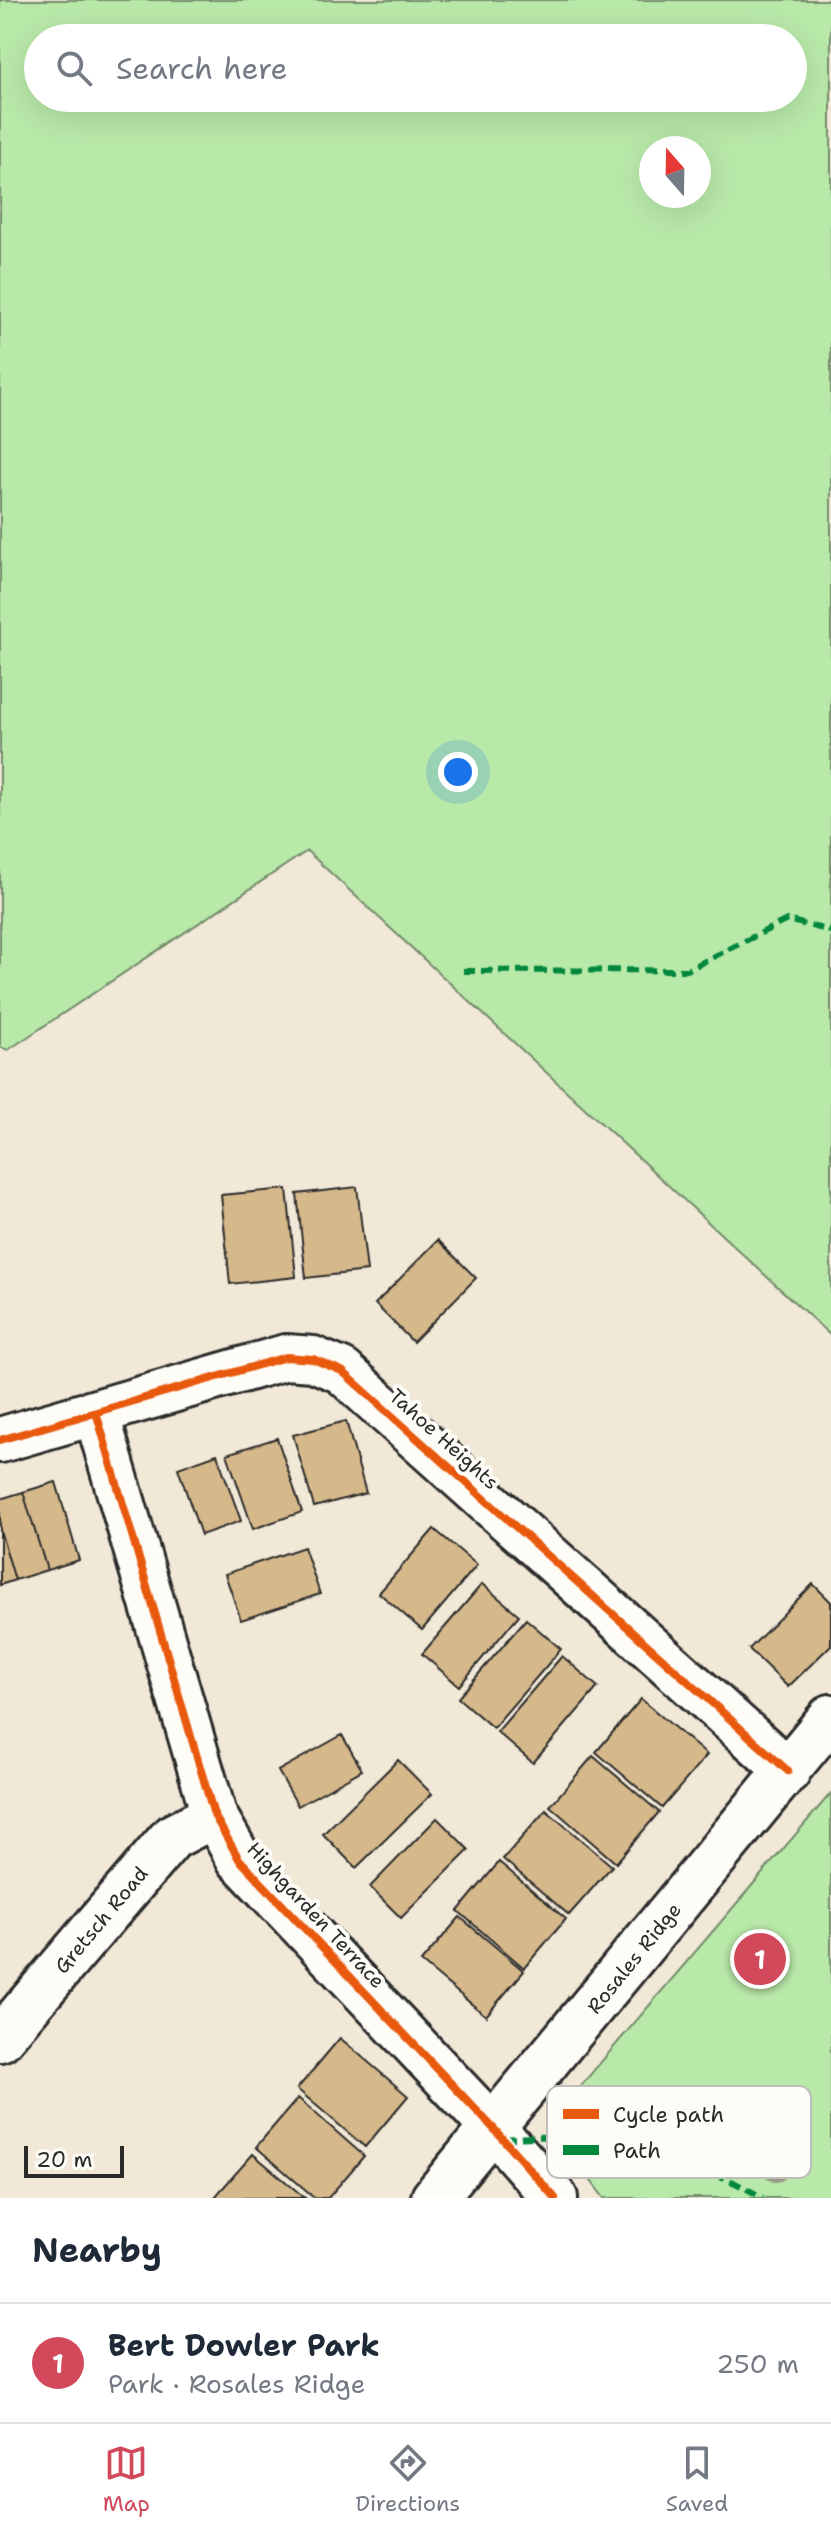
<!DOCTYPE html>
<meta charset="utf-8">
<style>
body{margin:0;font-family:"Shantell Sans",sans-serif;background:#f2f2f3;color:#1f2937}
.compass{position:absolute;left:639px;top:136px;width:72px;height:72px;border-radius:50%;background:#fff;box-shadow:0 8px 32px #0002;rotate:340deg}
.scale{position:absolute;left:24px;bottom:20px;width:100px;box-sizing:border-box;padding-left:8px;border:4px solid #2b2b2b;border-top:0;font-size:22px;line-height:28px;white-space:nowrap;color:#2b2b2b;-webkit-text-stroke:6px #fdfcf7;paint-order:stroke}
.you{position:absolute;left:458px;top:772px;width:28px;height:28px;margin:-20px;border:6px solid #fff;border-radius:50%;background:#1a73e8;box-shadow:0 0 0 12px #1a73e833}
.badge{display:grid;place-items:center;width:52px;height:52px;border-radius:50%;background:#d1495b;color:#fff;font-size:26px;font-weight:700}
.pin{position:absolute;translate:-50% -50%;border:4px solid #fff;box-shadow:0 2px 8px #0006}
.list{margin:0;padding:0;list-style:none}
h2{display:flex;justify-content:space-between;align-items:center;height:104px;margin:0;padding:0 32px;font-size:34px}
h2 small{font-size:26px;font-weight:400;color:#747a83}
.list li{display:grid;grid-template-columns:52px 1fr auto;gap:24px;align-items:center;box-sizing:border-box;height:120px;padding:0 32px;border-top:2px solid #e0e1e3}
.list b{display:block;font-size:30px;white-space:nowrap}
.list p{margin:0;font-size:26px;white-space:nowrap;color:#747a83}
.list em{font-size:26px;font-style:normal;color:#747a83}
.icon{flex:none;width:44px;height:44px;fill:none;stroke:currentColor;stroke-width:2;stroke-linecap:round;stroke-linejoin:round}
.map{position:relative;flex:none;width:831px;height:2198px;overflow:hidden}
.search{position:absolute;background:#fff;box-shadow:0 8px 32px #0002;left:24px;right:24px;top:24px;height:88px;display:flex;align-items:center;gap:20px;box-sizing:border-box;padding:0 28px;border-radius:44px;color:#747a83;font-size:30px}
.sheet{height:224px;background:#fff}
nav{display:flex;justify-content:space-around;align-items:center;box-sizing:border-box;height:112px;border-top:2px solid #e0e1e3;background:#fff;font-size:22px;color:#747a83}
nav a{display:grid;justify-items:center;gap:4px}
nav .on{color:#d1495b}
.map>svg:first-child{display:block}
</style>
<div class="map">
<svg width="831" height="2198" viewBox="0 0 831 2198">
<rect width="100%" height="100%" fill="#f1e8d7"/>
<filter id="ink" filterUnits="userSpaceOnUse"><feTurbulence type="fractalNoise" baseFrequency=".0125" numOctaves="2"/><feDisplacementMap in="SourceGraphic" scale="16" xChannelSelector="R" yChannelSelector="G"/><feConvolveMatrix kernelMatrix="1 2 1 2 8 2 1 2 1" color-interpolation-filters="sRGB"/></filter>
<g filter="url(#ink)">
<path fill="#b9e9a9" stroke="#728a6a" stroke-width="2" fill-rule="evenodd" d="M0,0H831V1336L307,851L8,1050L0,1047ZM38,38H793V98H38ZM699,148V196H651V148Z
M831,1793V2198H604L548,2124Z"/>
<path fill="#d6b98b" stroke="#2b2b2b" stroke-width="2" d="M357,1187L367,1271L306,1278L297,1194Z
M287,1189L296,1277L230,1284L221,1195Z
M438,1240L476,1278L413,1342L375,1304Z
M346,1421L366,1493L314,1507L293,1435Z
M277,1438L302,1512L253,1529L227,1454Z
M217,1454L241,1521L201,1535L178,1468Z
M56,1482L79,1560L47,1570L23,1492Z
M23,1492L47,1570L15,1580L0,1530V1499Z
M434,1529L477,1565L422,1630L379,1593Z
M0,1530L15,1580L0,1585Z
M304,1547L320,1594L241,1620L225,1574Z
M482,1584L519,1615L459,1686L422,1654Z
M813,1584L831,1602V1645L788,1687L749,1649Z
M526,1619L561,1649L493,1728L458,1698Z
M562,1656L598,1687L533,1763L497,1732Z
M641,1699L707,1755L662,1808L596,1752Z
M342,1735L362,1770L298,1806L278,1771Z
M593,1756L659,1812L616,1863L550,1806Z
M398,1760L432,1794L356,1868L323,1834Z
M546,1810L612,1866L569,1915L503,1859Z
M437,1818L469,1850L401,1918L370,1887Z
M499,1862L566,1919L524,1968L458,1911Z
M460,1917L524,1971L486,2016L421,1962Z
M340,2038L408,2096L365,2147L297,2089Z
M298,2098L364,2156L328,2198H315L256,2147Z
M253,2154L305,2198H214Z"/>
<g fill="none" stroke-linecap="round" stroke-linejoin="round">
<g stroke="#2b2b2b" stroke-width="50">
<path id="minor" d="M96,1412L214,1815L239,1859L494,2129L555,2198
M0,1440L286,1357L313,1359L342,1371L788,1771
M0,2039L172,1837L214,1815
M434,2198L831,1717"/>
</g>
<use href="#minor" stroke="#fdfcf7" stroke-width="44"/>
<path stroke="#00873e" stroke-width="6" stroke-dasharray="12 6" stroke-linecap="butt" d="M463,971L687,970L787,920L831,931
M503,2139C595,2129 684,2152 763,2198"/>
<g stroke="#fdfcf7" stroke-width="13">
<path id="cycleway" d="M96,1412L214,1815L239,1859L494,2129L555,2198
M0,1440L286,1357L313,1359L342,1371L788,1771"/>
</g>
<use href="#cycleway" stroke="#e8590c" stroke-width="8"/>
</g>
<circle fill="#979a89" cx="776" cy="2170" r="12"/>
</g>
<g text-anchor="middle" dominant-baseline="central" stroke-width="8" stroke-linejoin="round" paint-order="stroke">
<g font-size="20" fill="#2b2b2b" stroke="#fdfcf7">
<text transform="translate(444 1439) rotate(42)">Tahoe Heights</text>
<text transform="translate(316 1915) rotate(47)">Highgarden Terrace</text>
<text transform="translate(101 1920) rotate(-50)">Gretsch Road</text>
<text transform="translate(634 1958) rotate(-51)">Rosales Ridge</text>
</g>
</g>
<rect x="547" y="2086" width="264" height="92" rx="12" fill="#fdfcf7" stroke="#bebdba" stroke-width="2"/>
<rect x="563" y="2109" width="36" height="10" fill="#e8590c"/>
<rect x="563" y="2145" width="36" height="10" fill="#00873e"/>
<g font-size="22" fill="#2b2b2b">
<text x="613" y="2122">Cycle path</text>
<text x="613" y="2158">Path</text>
</g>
</svg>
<svg class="compass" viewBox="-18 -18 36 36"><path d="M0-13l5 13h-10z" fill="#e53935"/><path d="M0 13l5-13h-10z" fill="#747a83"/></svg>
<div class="scale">20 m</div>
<div class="you"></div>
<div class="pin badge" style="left:760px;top:1959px">1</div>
<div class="search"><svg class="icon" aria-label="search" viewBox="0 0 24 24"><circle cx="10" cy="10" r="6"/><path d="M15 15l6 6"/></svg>Search here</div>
</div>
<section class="sheet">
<h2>Nearby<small></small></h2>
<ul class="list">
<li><span class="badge">1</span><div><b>Bert Dowler Park</b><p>Park · Rosales Ridge</p></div><em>250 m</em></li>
</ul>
</section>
<nav>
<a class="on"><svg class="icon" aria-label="map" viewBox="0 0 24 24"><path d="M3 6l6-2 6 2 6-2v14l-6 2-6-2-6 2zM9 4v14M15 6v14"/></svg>Map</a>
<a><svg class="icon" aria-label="directions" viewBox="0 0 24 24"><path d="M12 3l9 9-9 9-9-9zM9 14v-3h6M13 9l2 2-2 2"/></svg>Directions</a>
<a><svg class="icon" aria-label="saved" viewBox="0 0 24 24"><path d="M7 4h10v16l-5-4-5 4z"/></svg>Saved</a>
</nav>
